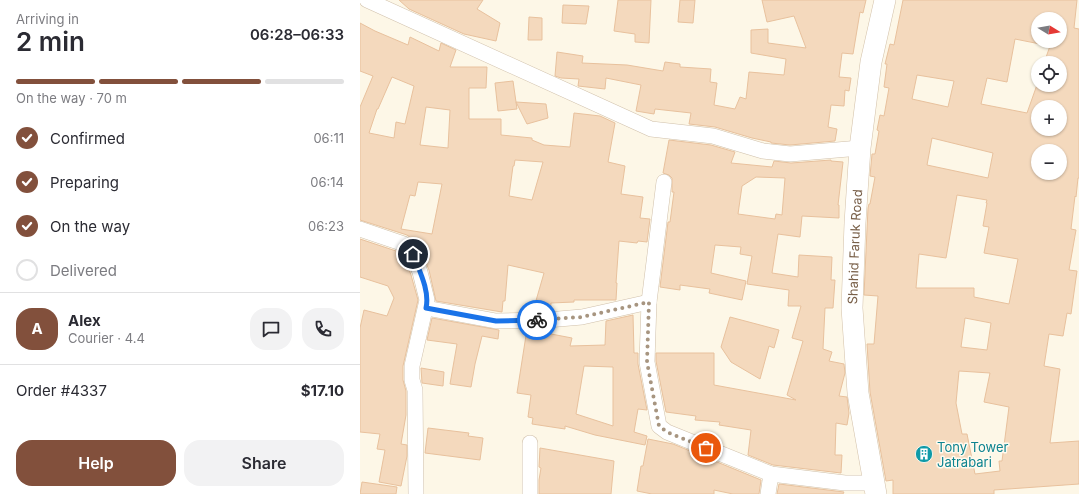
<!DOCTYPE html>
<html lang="en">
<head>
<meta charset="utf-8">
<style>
	body { margin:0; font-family:Inter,sans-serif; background:#f2f2f3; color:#2b2b33; height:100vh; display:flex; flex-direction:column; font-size:15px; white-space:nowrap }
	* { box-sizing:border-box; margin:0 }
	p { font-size:13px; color:#7c7c81 }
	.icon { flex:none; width:22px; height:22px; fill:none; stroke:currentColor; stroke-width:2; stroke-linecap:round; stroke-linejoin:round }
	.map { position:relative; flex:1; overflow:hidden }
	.sheet { display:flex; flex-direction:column; background:#fff; width:360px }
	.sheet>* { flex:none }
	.needle { width:26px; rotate:101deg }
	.fabs { position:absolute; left:671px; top:12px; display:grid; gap:8px }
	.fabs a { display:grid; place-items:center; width:36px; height:36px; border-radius:50%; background:#fff; box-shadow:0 1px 3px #0004; font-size:20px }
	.pin { position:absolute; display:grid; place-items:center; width:34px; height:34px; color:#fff; margin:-17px; border:2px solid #fff; border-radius:50%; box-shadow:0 1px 4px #0007 }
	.courier { position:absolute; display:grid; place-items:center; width:40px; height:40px; margin:-20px; border:3px solid #1a73e8; border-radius:50%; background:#fff; color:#222; box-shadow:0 1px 5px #0007 }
	.headline em { font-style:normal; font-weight:600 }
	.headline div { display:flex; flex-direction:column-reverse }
	.headline { display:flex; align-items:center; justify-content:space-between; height:68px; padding:0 16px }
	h1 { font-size:26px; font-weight:600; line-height:30px }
	.bar { display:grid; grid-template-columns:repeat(4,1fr); gap:6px 4px; align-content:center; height:48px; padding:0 16px }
	.bar i { height:5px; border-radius:3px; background:#e1e1e2 }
	.bar .current { background:#82503c }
	.bar p { grid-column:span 4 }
	.line { display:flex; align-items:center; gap:10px; padding:0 16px; border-top:1px solid #e1e1e2 }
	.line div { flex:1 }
	.round { display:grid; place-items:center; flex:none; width:42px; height:42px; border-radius:16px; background:#f2f2f3 }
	ol { padding:0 16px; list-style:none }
	li { display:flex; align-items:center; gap:12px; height:44px }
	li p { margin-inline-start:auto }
	li .icon { padding:4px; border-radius:50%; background:#82503c; color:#fff; stroke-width:4 }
	li:last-child { color:#7c7c81 }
	li i { width:22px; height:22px; border:2px solid #e1e1e2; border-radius:50% }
	.button { display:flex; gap:8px; margin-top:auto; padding:8px 16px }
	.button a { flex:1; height:46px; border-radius:16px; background:#82503c; color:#fff; font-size:16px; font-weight:600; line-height:46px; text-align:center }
	.button a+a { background:#f2f2f3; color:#2b2b33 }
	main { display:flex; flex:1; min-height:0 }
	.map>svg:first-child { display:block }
</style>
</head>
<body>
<main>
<section class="sheet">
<div class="headline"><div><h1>2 min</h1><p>Arriving in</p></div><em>06:28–06:33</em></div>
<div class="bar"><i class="current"></i><i class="current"></i><i class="current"></i><i></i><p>On the way · 70 m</p></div>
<ol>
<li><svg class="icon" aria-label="check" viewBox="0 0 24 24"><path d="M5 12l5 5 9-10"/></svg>Confirmed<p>06:11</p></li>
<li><svg class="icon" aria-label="check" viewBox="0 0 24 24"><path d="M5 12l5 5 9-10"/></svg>Preparing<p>06:14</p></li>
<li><svg class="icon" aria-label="check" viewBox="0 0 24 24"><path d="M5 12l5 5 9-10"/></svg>On the way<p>06:23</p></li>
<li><i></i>Delivered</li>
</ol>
<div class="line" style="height:72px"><b class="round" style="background:#82503c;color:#fff">A</b><div><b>Alex</b><p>Courier · 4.4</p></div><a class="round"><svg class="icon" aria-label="chat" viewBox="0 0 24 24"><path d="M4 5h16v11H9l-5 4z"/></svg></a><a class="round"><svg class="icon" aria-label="phone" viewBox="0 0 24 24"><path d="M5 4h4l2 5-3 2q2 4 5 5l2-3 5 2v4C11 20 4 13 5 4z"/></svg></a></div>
<div class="line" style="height:52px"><div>Order #4337</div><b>$17.10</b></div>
<div class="button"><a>Help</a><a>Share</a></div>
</section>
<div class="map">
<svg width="719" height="494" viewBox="0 0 719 494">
	<rect width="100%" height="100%" fill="#fdf7e7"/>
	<g fill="#f4d9bd" stroke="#e8c19d" fill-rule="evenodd">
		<polygon points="39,0 123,0 117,9 140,23 136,41 104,34 49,9"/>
		<polygon points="258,0 291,0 289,43 275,42 275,34 254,31"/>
		<polygon points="320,0 335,0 333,23 318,22"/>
		<polygon points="402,0 506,0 503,13 500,12 493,54 482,53 479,77 491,78 489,91 485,90 484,106 471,105 468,127 477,129 475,141 430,145 411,143 411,142 392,138 355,127 329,124 331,113 295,109 294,114 276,111 281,85 246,78 245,89 218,86 219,79 201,78 195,76 197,52 223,56 222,63 267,65 303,71 305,62 320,64 320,67 351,69 350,82 357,83 354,105 375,109 380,97 386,99 389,72 424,75 426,59 391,53 391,30 408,29 408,43 446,48 434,16 407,22"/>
		<path d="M543,0H717L714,28L719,29V178H718L716,197L715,196L711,229L716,230L709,270L717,271L711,314L707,313L703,336L689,334L684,366L700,369L690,443L719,441V484L634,490V494H533V480L526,481L510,392L507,344H514L518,296L504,295L508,208L509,204H510L515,177L510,176L512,154H515L519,131L517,130L520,115L524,116L529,88L524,87L527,64H525L530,44L534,45ZM678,19H700V41H678ZM655,39L690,46L684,63H700V85H678V82L667,113L621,104L627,78L647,82ZM557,75L594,81L588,107L552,99ZM678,107H700V129H678ZM572,138L633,153L628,178L567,165ZM678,151H700V173H678ZM597,195L627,200L626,203H627L623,226L629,227L624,253L658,259L649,304L614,297V288H556L559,254L586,258ZM605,318L631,323L627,350L601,347ZM599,371L630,373L624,402L649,407L642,461H639L640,471L615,474L607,434H602L596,403Z"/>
		<polygon points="203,5 229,6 226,24 202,23"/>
		<polygon points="169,17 182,18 182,40 168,40"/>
		<path d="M0,23L15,31L48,45L50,37L79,51L81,43L96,50L90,67H127L126,88H109V119H141V135L172,138V140L184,145L210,147L214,113L240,116L255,123L248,162L265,166L261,194L283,197L280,218L290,219L287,242L278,241L277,243L259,241L256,283H257L256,300H214V302L191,303L190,311H173L184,273L148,265L145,301H143L142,312L76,301L69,270L61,251L51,238L47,235L0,220V107L13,76L0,71ZM32,77L54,86L45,124L36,122L34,138L9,133L17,109H18ZM66,107L90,110L88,148L60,145ZM155,160L183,162L172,200L149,196L153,166H154ZM58,182L82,184L72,234L41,229L50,195L55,196Z"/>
		<polygon points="153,81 157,109 138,111 135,83"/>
		<polygon points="156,102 186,104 188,118 167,124"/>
		<path d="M309,140L351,145L375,152L371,163L412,167L414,161L431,163L471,160V161L483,162L478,205H479V218L442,216L440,237L418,234L412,273L438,277L439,255L472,257L471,280H475L473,308H465L463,349L472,352L469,361L484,364L485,373L479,396L487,397L489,413L487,425L476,423L475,455H482L481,473L413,465L388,455L391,430L359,425L360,422L335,420L336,416L306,412L296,361V353H354V385L436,400L427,395L443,341L432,338L441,306H428L429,290L387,284L392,256L380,254L381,247L355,245L351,273L386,281L382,300L349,293L350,289L320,285V290L300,287L308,222H310L314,192H312V178L309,175L303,173ZM396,177L425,178L422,215L416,214L415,219L378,214L382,186Z"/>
		<polygon points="0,239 39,252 45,259 51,275 58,300 43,366 43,380 46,391 46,415 41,444 47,445 47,456 41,486 19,482 25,450 17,449 20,434 0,432 0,328 4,310 27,316 34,298 28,286 0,277"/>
		<path d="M273,315L274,353H278V364L287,410L278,409L274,432L287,436L285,445L235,435L205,426V429L172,424L173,418L168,417L171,395L157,393L167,329H187L186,333L212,338L210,346L245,345L246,321ZM224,366L253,367V426L216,414Z"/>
		<polygon points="370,317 419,330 414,348 409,346 400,379 371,362 361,347"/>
		<polygon points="72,318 139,330 138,339 122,336 115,364 111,387 90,384 97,344 67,340"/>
		<polygon points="61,368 84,372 83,386 62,383"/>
		<polygon points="68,428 109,433 108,436 123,438 120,460 65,453"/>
		<polygon points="288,439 313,444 401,480 399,494 373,494 354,490 354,494 292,494 277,491 281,466 283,466"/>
		<polygon points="180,448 254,461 251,494 179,494 179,480 181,468 179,467"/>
		<polygon points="2,482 37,487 36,494 0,494"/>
		<polygon points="419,484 484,492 483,494 417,494"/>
	</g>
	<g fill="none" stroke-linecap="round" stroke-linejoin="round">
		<defs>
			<g id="street">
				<polyline points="7,0 291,129 353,136 403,151 430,154 500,148"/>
				<polyline points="304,182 289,302 287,362 299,426 307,432 411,474 485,483 514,483"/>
				<polyline points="0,229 44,244 53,254 60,272 67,300 52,366 52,380 55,390 56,494"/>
				<polyline points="66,308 136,321 187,320 222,317 289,302"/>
				<polyline points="170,494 170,443"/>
				<polyline points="408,494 411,474"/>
			</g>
			<g id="secondary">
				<path id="s1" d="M516,494L498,393L492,308L495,223L500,148L511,62L525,0"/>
			</g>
		</defs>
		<use href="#street" stroke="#d0c0ab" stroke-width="16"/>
		<use href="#secondary" stroke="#d3c1a9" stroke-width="22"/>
		<use href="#street" stroke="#fff" stroke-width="15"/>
		<use href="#secondary" stroke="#fff" stroke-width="21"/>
	</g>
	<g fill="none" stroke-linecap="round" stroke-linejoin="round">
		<polyline stroke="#a79580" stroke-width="4" stroke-dasharray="0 7.2" points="177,320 222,317 289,302 287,362 299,426 307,432 346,448"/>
		<path stroke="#1a73e8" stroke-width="5" d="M53,254C59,270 70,291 66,308L136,321L177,320"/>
	</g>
	<defs>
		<symbol id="building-disc" viewBox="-11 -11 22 22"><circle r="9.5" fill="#0f9aa8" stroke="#fffaef"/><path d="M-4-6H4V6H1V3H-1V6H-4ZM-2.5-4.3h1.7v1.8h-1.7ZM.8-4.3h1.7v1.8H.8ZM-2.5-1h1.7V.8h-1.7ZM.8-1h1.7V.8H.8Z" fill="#fff"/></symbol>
	</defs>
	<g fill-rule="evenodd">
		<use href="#building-disc" x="554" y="444" width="20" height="20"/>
	</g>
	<g text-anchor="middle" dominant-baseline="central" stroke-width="3" stroke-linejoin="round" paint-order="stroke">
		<g font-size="13" fill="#796049" stroke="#fffaef">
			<text stroke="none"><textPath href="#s1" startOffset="249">Shahid Faruk Road</textPath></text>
		</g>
		<g font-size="13" fill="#0d838f" stroke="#fffaef" text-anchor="start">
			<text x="577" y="447">Tony Tower<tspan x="577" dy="15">Jatrabari</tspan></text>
		</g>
	</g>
</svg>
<div class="fabs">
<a><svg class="needle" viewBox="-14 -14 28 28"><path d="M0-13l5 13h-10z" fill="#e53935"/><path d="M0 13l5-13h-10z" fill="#7c7c81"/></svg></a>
<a><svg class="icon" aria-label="locate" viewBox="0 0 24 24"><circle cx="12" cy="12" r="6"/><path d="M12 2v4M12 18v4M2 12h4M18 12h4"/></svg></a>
<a>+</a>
<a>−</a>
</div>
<div class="pin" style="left:346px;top:448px;background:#ea580c"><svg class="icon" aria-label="bag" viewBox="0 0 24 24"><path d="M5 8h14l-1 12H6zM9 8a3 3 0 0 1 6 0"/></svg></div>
<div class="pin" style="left:53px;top:254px;background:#1f2937"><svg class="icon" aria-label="home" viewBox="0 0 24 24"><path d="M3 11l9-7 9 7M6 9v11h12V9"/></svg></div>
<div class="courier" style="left:177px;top:320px"><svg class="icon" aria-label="bike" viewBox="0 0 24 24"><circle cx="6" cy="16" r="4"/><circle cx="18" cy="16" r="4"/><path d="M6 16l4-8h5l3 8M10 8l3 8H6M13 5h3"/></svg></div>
</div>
</main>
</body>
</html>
